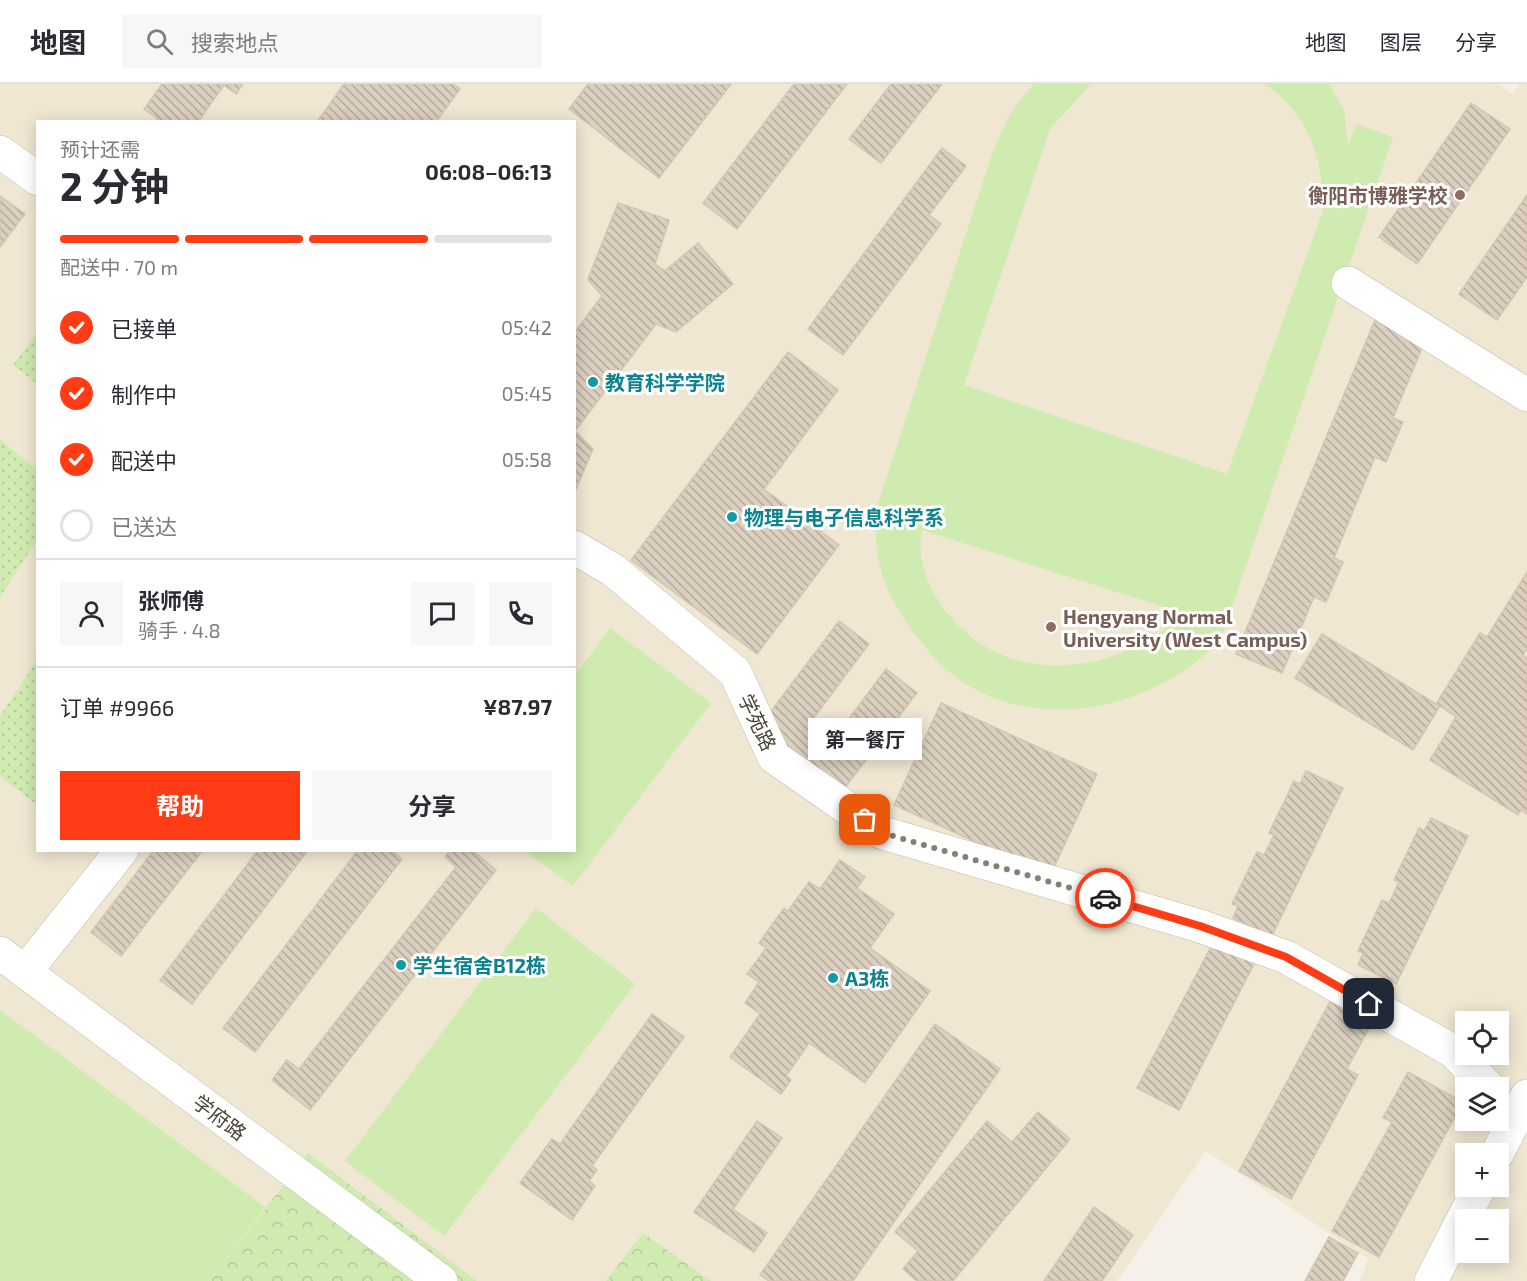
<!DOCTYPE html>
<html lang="zh">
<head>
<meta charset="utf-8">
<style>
	body { margin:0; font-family:"Exo 2","Noto Sans SC",sans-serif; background:#f7f7f7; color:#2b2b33; height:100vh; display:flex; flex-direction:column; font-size:22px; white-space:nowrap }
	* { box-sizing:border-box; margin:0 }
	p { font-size:20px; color:#7c7c81 }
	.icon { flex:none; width:33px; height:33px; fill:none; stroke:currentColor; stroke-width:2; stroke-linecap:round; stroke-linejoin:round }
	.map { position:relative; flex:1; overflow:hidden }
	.panel { position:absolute; left:36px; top:36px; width:540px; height:732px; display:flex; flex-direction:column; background:#fff; border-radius:0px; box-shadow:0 3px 15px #0003 }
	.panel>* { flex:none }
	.buttons { position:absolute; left:1455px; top:927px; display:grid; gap:12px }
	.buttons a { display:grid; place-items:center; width:54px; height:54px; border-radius:0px; background:#fff; box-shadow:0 3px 15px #0003; font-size:30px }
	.pin { position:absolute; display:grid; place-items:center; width:51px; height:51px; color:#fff; margin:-26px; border-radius:12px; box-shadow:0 3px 9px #0006 }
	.courier { position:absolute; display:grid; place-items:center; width:60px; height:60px; margin:-30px; border:4px solid #ff3c16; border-radius:50%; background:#fff; color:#222; box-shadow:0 2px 8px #0007 }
	.bubble { position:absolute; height:42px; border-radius:0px; background:#fff; box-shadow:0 3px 15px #0003; font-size:20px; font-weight:700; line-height:42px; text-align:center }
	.head em { font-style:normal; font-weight:700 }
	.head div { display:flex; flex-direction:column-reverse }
	.head { display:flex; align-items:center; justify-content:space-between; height:102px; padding:0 24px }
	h1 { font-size:39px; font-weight:700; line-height:45px }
	.bar { display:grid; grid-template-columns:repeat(4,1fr); gap:9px 6px; align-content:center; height:72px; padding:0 24px }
	.bar i { height:8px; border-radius:4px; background:#e1e1e2 }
	.bar .on { background:#ff3c16 }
	.bar p { grid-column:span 4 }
	.line { display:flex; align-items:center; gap:15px; padding:0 24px; border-top:2px solid #e1e1e2 }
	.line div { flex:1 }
	.round { display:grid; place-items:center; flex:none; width:63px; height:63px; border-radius:0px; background:#f7f7f7 }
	ol { padding:0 24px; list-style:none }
	li { display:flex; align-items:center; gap:18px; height:66px }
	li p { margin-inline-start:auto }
	li .icon { padding:6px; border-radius:50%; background:#ff3c16; color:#fff; stroke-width:4 }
	li:last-child { color:#7c7c81 }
	li i { width:33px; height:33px; border:3px solid #e1e1e2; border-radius:50% }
	.primary-button { display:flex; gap:12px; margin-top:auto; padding:12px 24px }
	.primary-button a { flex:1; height:69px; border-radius:0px; background:#ff3c16; color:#fff; font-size:24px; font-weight:700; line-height:69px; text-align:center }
	.primary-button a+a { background:#f7f7f7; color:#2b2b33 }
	header { display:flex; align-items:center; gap:36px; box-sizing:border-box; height:84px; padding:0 30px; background:#fff; border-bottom:2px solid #e1e1e2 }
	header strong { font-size:28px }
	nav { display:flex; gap:33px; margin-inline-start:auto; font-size:21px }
	.search { width:420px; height:54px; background:#f7f7f7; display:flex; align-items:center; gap:15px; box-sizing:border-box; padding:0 21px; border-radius:0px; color:#7c7c81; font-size:22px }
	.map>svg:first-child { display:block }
</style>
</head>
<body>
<header>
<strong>地图</strong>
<div class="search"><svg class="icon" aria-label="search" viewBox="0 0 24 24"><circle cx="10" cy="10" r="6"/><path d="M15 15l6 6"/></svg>搜索地点</div>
<nav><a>地图</a><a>图层</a><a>分享</a></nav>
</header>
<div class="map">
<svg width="1527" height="1197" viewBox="0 0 1527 1197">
	<defs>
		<pattern id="grass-dots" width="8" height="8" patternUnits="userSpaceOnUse" patternTransform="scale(1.5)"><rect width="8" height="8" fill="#cfebaf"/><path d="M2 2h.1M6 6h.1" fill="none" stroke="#b3cb97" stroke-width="1.8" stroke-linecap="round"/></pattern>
		<pattern id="forest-crowns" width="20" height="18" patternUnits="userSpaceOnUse" patternTransform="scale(1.5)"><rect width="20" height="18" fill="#cfebaf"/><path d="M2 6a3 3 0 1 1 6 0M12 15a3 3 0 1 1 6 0" fill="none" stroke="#b3cb97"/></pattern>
		<pattern id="building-back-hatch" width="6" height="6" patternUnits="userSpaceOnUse" patternTransform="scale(1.5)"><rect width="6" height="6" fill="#dbd0c0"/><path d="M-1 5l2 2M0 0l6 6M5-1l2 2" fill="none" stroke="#b4aa9d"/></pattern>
	</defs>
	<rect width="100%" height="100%" fill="#f5f1e8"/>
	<path fill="#efe7d2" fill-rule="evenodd" d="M0,0H1499L1512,10L1520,0H1527V1197H1360L1368,1175L1206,1067L1117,1197H0ZM38,38H574V766H38ZM1466,938H1498V970H1466ZM1466,1004H1498V1036H1466ZM1466,1070H1498V1102H1466ZM1466,1136H1498V1168H1466Z"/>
	<g fill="url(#grass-dots)">
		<polygon points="37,249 37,300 13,281"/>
		<polygon points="0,355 37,386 37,456 0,513"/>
		<polygon points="37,576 38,721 37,721 0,692 0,632"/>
	</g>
	<g fill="url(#forest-crowns)">
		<polygon points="308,1069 477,1197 210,1197"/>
		<polygon points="643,1149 711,1197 606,1197"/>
	</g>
	<g fill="#cfebaf" fill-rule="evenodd">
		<path d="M1033,0H1091L1050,45L964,301L1227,390L1323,127C1323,73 1310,32 1265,0H1329L1344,26L1348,61L1357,40L1393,53L1221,555C1196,582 1168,599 1134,612C1072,634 1000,631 948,587C936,578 927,564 917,553C899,529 882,502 878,472C875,456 876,441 876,426L992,70L1009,31ZM922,446L1180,528C1168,548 1147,558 1126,567C1054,597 976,581 935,511C924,491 917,468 922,446Z"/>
		<polygon points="610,544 711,619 573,802 525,767 574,766 575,592"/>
		<polygon points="536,824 635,900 444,1152 345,1077"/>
		<polygon points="0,926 265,1123 210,1197 0,1197"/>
	</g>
	<g fill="url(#building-back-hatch)" stroke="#d3c6b0" stroke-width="1.5">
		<polygon points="162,0 243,0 236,10 224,1 198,38 155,38 157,34 144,25"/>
		<polygon points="344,0 453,0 460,5 436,38 317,38"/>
		<polygon points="588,0 731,0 659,94 569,25"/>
		<polygon points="794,0 847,0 737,145 703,119"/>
		<polygon points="891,0 942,0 881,79 849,55"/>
		<polygon points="1471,19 1510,45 1417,180 1379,153"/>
		<polygon points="942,64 966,82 929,131 941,140 843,271 808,245"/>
		<polygon points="1527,111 1527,193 1497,236 1459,210"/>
		<polygon points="0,112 25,130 0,163"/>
		<polygon points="618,119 669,136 655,180 665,187 698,159 733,200 676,248 656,240 575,347 593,365 574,410 574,249 602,212 588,195"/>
		<polygon points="1375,236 1425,257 1393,334 1403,338 1386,378 1375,373 1334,474 1343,478 1326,518 1314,513 1282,589 1236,570"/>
		<polygon points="788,268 838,306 764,405 839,461 757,570 631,476"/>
		<polygon points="1527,488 1527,565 1523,571 1527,574 1527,730 1521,726 1518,731 1430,676 1456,633 1440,622 1413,666 1295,594 1322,550 1436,620 1480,549 1487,553"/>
		<polygon points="839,537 869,560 813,635 836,652 886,585 917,609 844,705 760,642"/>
		<polygon points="941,619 1097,690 1050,792 894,721"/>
		<polygon points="1306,687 1343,704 1272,852 1233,834 1238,822 1232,820 1257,768 1264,771 1274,751 1269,749 1294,697 1300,700"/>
		<polygon points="1431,734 1468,752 1396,900 1358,881 1363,869 1358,867 1382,816 1389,819 1399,798 1394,796 1419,744 1424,747"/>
		<polygon points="154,766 203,766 121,872 91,848"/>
		<polygon points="258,766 308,766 192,920 160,896"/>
		<polygon points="358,766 391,766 402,775 255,968 223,944"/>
		<polygon points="450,766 472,766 496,786 310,1026 272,996 287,976 299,985 456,783 445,773"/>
		<polygon points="840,776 865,793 857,804 894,830 870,864 930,907 865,999 809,959 786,992 791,996 781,1010 730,973 760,930 745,919 759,898 747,890 766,864 759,859 784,824 788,827 809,798 820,805"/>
		<polygon points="1214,857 1255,878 1179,1026 1137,1004"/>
		<polygon points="1333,912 1374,935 1347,985 1358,991 1291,1115 1239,1087"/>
		<polygon points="652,930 684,953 592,1082 597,1086 589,1097 595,1102 572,1136 520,1099 552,1055 560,1060"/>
		<polygon points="935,940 1000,985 853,1197 769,1197 760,1191"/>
		<polygon points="1408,988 1463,1018 1379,1173 1332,1147 1392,1038 1383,1034"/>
		<polygon points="1038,1028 1070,1055 953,1197 917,1197 903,1185 918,1167 895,1148 987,1037 1012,1058"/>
		<polygon points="757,1037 782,1054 733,1125 767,1149 754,1168 694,1128"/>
		<polygon points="1094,1123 1133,1151 1102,1197 1044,1197"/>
		<polygon points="1329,1153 1358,1169 1343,1197 1305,1197"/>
	</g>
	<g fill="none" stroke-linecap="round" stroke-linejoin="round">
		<defs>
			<g id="minor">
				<polyline points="0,68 38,95"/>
				<polyline points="1348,199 1527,311"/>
				<polyline points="574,463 613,486 735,588 774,673 883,749 1200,842 1286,873 1453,967 1489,1004"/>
				<polyline points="0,869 441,1197"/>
				<polyline points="25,888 122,766"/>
				<polyline points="1497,1070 1527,1012"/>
				<polyline points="1431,1197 1480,1102"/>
			</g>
		</defs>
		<use href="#minor" stroke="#c1baaa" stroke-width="34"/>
		<use href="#minor" stroke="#fff" stroke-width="33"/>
	</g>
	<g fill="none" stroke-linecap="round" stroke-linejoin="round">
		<polyline stroke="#857f74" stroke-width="6" stroke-dasharray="0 10.8" points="865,736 883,749 1105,814"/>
		<polyline stroke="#ff3c16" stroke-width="8" points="1105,814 1200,842 1286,873 1369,920"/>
	</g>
	<g fill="#8d6e63" stroke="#fff" stroke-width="2">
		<circle cx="1460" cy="111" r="6"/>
		<circle cx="1051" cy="543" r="6"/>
	</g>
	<g fill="#0f9aa8" stroke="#fff" stroke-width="2">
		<circle cx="593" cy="298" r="6"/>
		<circle cx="732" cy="433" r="6"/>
		<circle cx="401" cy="881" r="6"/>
		<circle cx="833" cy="894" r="6"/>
	</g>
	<g text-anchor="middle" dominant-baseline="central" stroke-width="6" stroke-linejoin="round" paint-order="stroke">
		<g font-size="20" font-weight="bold" fill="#785e54" stroke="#fff" text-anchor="end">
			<text x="1448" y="111">衡阳市博雅学校</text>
			<text x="1063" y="532" text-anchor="start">Hengyang Normal<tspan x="1063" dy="23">University (West Campus)</tspan></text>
		</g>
		<g font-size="20" font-weight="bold" fill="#0d838f" stroke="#fff" text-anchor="start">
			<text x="605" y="298">教育科学学院</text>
			<text x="744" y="433">物理与电子信息科学系</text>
			<text x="413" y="881">学生宿舍B12栋</text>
			<text x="845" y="894">A3栋</text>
		</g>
		<g font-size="20" fill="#494236" stroke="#fff">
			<text transform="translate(758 638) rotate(65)">学苑路</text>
			<text transform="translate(220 1033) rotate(37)">学府路</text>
		</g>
	</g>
</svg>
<div class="buttons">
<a><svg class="icon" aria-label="locate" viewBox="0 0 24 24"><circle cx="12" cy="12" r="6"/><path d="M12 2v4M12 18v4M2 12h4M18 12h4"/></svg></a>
<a><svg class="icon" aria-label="layers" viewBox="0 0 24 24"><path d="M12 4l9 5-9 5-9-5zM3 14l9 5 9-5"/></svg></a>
<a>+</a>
<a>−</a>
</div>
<div class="pin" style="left:865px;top:736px;background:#ea580c"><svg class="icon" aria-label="bag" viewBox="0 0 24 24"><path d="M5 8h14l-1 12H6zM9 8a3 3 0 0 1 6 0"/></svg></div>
<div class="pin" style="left:1369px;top:920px;background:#1f2937"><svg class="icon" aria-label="home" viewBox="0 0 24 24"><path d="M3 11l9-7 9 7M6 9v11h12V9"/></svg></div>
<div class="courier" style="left:1105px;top:814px"><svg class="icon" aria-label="car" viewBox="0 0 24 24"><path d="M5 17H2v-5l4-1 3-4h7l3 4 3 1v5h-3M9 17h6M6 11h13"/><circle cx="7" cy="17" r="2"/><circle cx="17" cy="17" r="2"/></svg></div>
<div class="bubble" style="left:808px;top:634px;width:114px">第一餐厅</div>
<section class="panel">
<div class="head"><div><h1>2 分钟</h1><p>预计还需</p></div><em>06:08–06:13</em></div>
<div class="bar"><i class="on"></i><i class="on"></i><i class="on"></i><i></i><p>配送中 · 70 m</p></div>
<ol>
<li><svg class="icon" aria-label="check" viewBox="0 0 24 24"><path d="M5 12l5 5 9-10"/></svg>已接单<p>05:42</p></li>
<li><svg class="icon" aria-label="check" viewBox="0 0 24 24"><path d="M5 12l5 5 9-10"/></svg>制作中<p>05:45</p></li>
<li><svg class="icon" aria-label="check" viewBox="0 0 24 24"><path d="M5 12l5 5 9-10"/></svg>配送中<p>05:58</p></li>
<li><i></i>已送达</li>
</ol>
<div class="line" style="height:108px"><a class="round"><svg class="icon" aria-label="person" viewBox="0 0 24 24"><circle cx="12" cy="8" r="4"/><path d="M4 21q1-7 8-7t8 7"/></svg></a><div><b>张师傅</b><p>骑手 · 4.8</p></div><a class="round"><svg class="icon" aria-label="chat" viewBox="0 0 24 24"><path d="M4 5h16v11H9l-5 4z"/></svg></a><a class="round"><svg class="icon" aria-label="phone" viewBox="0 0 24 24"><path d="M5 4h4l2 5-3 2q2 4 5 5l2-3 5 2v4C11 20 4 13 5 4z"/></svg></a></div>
<div class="line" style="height:78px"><div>订单 #9966</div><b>¥87.97</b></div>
<div class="primary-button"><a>帮助</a><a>分享</a></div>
</section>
</div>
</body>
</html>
